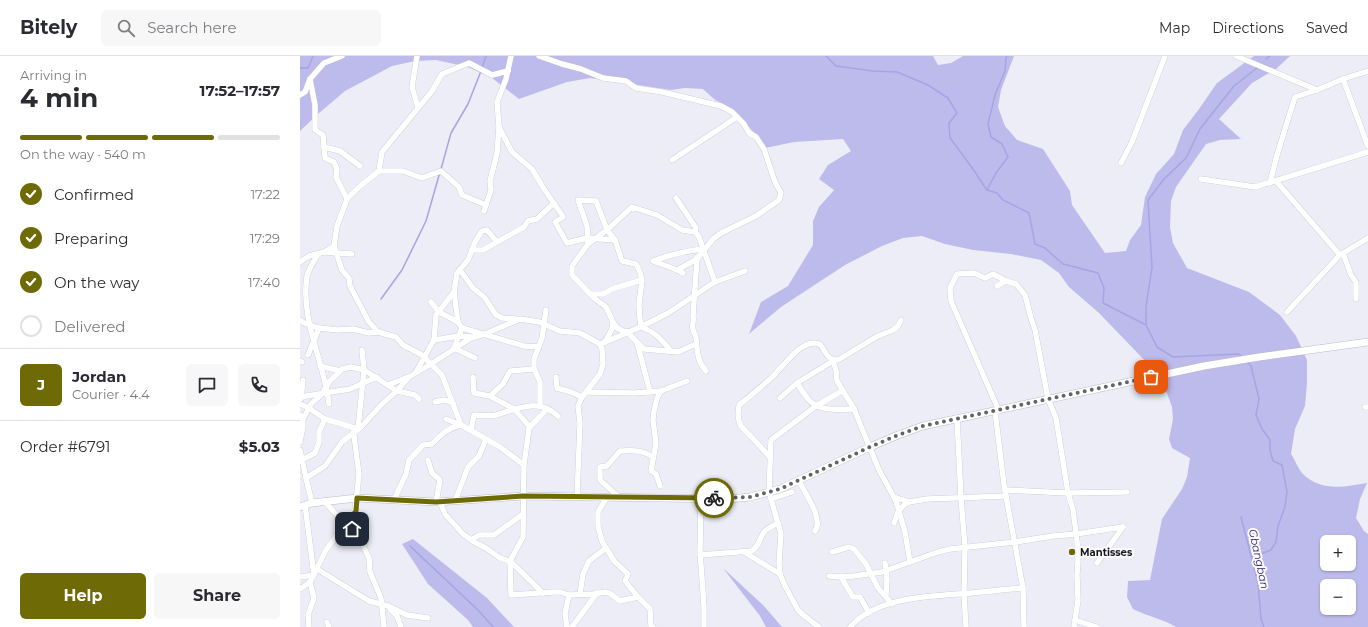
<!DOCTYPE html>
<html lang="en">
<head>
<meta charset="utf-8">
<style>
	body { margin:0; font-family:Montserrat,sans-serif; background:#f7f7f7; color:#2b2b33; height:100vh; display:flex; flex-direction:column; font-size:15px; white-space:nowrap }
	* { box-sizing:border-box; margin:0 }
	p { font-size:13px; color:#7c7c81 }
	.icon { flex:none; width:22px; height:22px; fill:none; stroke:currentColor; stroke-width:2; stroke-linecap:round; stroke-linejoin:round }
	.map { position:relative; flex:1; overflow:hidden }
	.panel { display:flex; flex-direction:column; background:#fff; width:300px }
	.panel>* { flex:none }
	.fabs { position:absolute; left:1020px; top:479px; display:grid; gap:8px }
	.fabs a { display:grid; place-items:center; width:36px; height:36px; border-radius:6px; background:#fff; box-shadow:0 1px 3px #0004; font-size:20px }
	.pin { position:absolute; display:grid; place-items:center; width:34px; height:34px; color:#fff; margin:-17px; border-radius:8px; box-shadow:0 2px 6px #0006 }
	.courier { position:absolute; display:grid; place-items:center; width:40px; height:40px; margin:-20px; border:3px solid #6e6a06; border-radius:50%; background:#fff; color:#222; box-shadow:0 1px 5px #0007 }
	.headline em { font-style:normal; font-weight:700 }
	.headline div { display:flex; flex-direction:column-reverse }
	.headline { display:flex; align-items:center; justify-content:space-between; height:68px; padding:0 20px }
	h1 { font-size:26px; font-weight:700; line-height:30px }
	.bar { display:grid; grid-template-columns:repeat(4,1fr); gap:6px 4px; align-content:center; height:48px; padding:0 20px }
	.bar i { height:5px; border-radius:3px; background:#e1e1e2 }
	.bar .selected { background:#6e6a06 }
	.bar p { grid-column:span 4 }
	.line { display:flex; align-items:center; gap:10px; padding:0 20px; border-top:1px solid #e1e1e2 }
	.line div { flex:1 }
	.round { display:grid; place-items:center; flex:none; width:42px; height:42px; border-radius:6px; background:#f7f7f7 }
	ol { padding:0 20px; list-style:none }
	li { display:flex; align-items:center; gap:12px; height:44px }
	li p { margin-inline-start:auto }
	li .icon { padding:4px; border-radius:50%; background:#6e6a06; color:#fff; stroke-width:4 }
	li:last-child { color:#7c7c81 }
	li i { width:22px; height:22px; border:2px solid #e1e1e2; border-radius:50% }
	.action { display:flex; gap:8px; margin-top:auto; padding:8px 20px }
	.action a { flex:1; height:46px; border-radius:6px; background:#6e6a06; color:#fff; font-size:16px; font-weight:700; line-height:46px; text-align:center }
	.action a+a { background:#f7f7f7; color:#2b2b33 }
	header { display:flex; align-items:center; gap:24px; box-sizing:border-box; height:56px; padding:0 20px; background:#fff; border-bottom:1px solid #e1e1e2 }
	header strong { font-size:19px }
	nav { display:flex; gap:22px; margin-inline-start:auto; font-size:14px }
	.search { width:280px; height:36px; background:#f7f7f7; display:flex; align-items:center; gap:10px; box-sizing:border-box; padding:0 14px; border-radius:6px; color:#7c7c81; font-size:15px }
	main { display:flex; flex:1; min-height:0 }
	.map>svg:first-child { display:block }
</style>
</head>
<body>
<header>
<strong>Bitely</strong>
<div class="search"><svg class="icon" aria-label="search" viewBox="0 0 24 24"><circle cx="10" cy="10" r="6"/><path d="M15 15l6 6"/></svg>Search here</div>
<nav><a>Map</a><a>Directions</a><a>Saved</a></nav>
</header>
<main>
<section class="panel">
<div class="headline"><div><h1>4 min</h1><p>Arriving in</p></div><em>17:52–17:57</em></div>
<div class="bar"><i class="selected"></i><i class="selected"></i><i class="selected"></i><i></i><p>On the way · 540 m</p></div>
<ol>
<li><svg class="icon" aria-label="check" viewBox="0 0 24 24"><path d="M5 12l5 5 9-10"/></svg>Confirmed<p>17:22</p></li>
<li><svg class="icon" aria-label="check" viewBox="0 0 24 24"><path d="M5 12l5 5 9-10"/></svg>Preparing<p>17:29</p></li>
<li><svg class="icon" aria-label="check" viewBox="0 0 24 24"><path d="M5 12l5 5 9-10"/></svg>On the way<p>17:40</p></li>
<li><i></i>Delivered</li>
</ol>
<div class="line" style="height:72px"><b class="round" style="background:#6e6a06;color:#fff">J</b><div><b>Jordan</b><p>Courier · 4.4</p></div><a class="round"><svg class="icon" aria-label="chat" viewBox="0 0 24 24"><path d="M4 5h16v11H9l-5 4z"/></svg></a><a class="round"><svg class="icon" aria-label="phone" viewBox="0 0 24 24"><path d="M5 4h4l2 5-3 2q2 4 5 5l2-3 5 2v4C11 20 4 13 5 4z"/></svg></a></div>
<div class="line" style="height:52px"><div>Order #6791</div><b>$5.03</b></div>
<div class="action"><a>Help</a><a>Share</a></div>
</section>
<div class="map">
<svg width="1068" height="571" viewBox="0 0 1068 571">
	<rect width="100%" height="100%" fill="#ededf8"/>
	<g fill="#bdbbec" fill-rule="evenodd">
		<path d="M0,0H633L638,9L651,7L663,0H714L701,34L698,51L705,70L717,84L743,93L770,135L772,149L805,197L826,195L830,184L841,169L845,141L856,118L874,98L883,74L899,53L917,27L954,0H990L976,13L952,27L919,63L941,83L920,84L906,88L876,131L871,145L870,171L873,187L887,212L949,236L980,259L996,280L1007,304V327L1005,350L995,373L991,398C995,404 998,412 1002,417C1020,436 1044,431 1067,427L1060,443L1056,462L1064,475L1068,478V571H876C863,563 847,560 833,553L827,541L828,525L850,524L862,463L882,433L887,421L890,402L872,392L869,383L873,363L872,351L865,332L850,310L799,257L769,231L759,217L741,204L711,198L673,194L645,188L622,180L603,182L582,190L545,209L481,251L449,278L461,246L488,230L513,189V165L519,151L534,134L519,123L528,109L551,95L543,83L494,86L465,92L457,80L433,53L415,44L403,33L385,32L371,34L290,22L267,26L219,43L192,22L168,11L136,4L115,5L92,10L45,35L18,58L0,75ZM1027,486H1049V508H1027ZM1027,530H1049V552H1027Z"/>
		<polygon points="113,483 187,542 214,571 173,571 168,564 128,528 102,488"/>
		<polygon points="423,512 464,550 482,571 466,571 460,560"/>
	</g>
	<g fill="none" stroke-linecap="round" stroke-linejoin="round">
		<g stroke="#a7a3e5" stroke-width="1.5">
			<polyline points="526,0 536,10 573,15 597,16 628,29 648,42 657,57 649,67 650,82 668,106 687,134 697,137 703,144 729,157 735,188 745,192 763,208 798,217 804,232 803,247 846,269 857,291 873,301 939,298 942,301"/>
			<polyline points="966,3 970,0"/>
			<polyline points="0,12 8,12 13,0"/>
			<polyline points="182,12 186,0"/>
			<polyline points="141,113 151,77 168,48 181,15"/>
			<polyline points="687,134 696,117 708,101 702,88 691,81 688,68 695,39 705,15 706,2 707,0"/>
			<polyline points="81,243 102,214 126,165 140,116"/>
			<polyline points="846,268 846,250 852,212 848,144 864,123 886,102 900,73 934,30 957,12"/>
			<polyline points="946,305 951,310 959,343 956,359 962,373 970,384 970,394 973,405 982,409 987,436 985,451 978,470 976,486 971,494 952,501"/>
			<polyline points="941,461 958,527 961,563 964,571"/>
			<polyline points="110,490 179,555 193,571"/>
		</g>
		<defs>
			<g id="minor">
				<polyline points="117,0 112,31 118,51"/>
				<polyline points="211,0 206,23 197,46 199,71 212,96 232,113 244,133 262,159 263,161 255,166 267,187 287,182 315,184"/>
				<path d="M239,0L262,8L281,13L303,22L326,25L336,32L362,36L421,50L432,56L444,68L449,77L456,81L464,93L475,126L481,137L479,144L456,160L421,177L413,183L397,203L393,260C394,265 392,268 393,273C393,276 396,279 396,282C398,297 396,302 406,315"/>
				<polyline points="936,0 1017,34 1043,23 1068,15"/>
				<polyline points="10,23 15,49 15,74 23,79 25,102 34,106 37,113 36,121 47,143"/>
				<polyline points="1043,23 1068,90"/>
				<polyline points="0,39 5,36 10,23 24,7 42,0"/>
				<polyline points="24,91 40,95 60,110"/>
				<polyline points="372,104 437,61"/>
				<polyline points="821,107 832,86 865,0"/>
				<polyline points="79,115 103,115 122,122 141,115 159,131 162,139 186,149"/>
				<polyline points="901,123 955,131 1068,96"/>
				<polyline points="976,125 1040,199"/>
				<polyline points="970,127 977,99 995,41 1017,34"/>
				<polyline points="376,142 396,172 395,176"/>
				<polyline points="184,155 191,134 190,125 197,97 199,71"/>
				<polyline points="288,188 272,210 272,219 294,242 306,251 313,266 317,272 323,275 330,276"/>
				<polyline points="172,194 183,194 224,171 228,165 237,163 254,147"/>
				<polyline points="24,196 52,198"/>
				<polyline points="1043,197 1051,219 1056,226 1056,243"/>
				<path d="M18,198C15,204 9,212 7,220C0,264 24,305 29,348"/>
				<polyline points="0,206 9,200 24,196 34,190"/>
				<polyline points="160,214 173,232 185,242 196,259 202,262 217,263"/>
				<polyline points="377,214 397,203 397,201"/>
				<path d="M383,217C374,212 363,209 353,205C369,199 386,195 403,193"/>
				<polyline points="415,226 445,215"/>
				<polyline points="697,230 706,225 716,228 725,239 731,262 735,274 748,343 756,362 768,437 773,454 777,485 778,505 777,519 778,544 774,571"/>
				<polyline points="154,236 158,266 162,272 224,290 239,291"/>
				<polyline points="290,238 303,238 312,233 342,224"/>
				<polyline points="131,246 139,256 158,266"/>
				<polyline points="987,256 1040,199 1068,182"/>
				<polyline points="0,264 4,267 19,272 38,274 53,273 69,277 78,276 96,281 103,289 122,299 142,319 161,369 200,391 224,409 223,481 210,505 211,539 254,536 260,536 269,539 293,538 306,536 311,538 320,545 338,541"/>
				<polyline points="162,272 154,292 175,302"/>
				<polyline points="78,276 69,266 50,230 49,222 42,214 34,190 37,170 47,143 60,130 79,115 82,96 132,35 142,18 169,7 192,19 208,15"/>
				<polyline points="328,277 344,293 378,296 396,288"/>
				<polyline points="134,284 159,280 173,281"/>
				<polyline points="305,286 312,273 313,266"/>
				<polyline points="337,286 350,336"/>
				<path d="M300,288C323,279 346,269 368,257C384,247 399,236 415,226L399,181L395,176L382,174L357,159L332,151L307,174L296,145L278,144L287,170L288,188L307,174L315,184L322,205L336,208C346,224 340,232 339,248C339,256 340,263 341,271C355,276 362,284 371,295"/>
				<polyline points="8,299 19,272"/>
				<polyline points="0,305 2,306"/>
				<polyline points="20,310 40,315"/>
				<polyline points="116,316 134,284 136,259 154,236 157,217 168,204 175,186 182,175 187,174 197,186"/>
				<polyline points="173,321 174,337 190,340 214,353 230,371"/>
				<polyline points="256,321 257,332 271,336 282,341"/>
				<path d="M497,327C500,332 504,338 508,343C519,356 538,353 554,353"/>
				<polyline points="88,329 108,321"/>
				<polyline points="286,336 335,337 361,335 387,325"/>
				<polyline points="190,340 203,328 210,315 234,313"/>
				<polyline points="0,341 50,333 77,321"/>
				<polyline points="480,342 497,327 533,305 536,314 537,325 554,353 579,414 596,445 605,476 610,506"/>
				<polyline points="1,343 3,324"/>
				<polyline points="135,346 144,344 153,347"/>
				<polyline points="0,348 9,352 25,363 58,373 64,314 62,294"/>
				<polyline points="240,350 240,326 234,313 234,303 242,282 246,254"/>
				<polyline points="1065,351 1068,351"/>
				<polyline points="695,355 704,429 723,532 724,571"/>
				<polyline points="699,355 651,245 650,232 657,218 674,217 685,222 693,218 706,225"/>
				<polyline points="0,359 3,370 0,386"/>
				<polyline points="657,362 661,442 665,491 664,538 666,571"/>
				<polyline points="146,363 161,369"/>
				<polyline points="2,365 11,348 22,338 29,326 42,313 51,311 64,314 97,335 115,339 119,343"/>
				<path d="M171,374L174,359C181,359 189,361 196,359C218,353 238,341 258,360"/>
				<polyline points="0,394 6,422"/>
				<path d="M470,401L441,370C437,362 438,357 439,349C449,341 460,332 470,323C482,313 498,286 515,287C526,287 523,305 538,304L576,281L593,274L598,270L601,264"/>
				<polyline points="2,404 15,397 19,386 19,376 25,363"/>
				<polyline points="128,404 132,417 140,424 136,446"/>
				<polyline points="224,409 229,372 247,353"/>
				<path d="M499,425C505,437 524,463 515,475"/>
				<polyline points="360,430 356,418 351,415 356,387 353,364 354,355 357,342 361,335"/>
				<polyline points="705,434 768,437 827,436"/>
				<polyline points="307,441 298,456 298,470 302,485 314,505 328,518 325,525 338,541 350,553 351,570 353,571"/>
				<path d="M319,441L300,424V411L307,410L320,395C336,395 339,393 353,401"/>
				<polyline points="594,441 609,446"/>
				<polyline points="401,442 400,495 404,550 404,571"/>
				<polyline points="471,443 492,436"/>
				<path d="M94,444L106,418L109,404L123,389L132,388C139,380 150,371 161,369"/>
				<polyline points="24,445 45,468 60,477"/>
				<polyline points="155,445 168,411 179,400 186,383"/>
				<polyline points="140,446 145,458 163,478 174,486 186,492 200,502 210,505 243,537"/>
				<polyline points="12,447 6,422 25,410 42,386 61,371 83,347 97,335 109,321 131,308 171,282 185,278 220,263 239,266 260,275 280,277 300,288 302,293 303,308 300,318 282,341 278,350 280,367 277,441"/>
				<polyline points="55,455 61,485 69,502 70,516 81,542 84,571"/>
				<polyline points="594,467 598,456 604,449 609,446 627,443 706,440"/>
				<polyline points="171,484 179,479 194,479 223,458"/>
				<polyline points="444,496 480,518"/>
				<polyline points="532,496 549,491 554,493 566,508 578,532 592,548"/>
				<path d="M400,499L451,495C460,490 459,483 464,476C467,472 473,470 478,467"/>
				<polyline points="585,507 587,523 586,539"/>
				<polyline points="797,507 823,471"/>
				<polyline points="13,511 17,513 69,545 88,550 107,559 128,562"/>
				<polyline points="529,520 541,521 554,520 582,516 638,496 650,493 715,486 753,480 776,478 823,471"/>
				<polyline points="0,521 14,519 5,449"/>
				<polyline points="541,521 553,541 560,541 569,557"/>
				<polyline points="0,533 10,526 26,494 55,455 59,418 53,372"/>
				<polyline points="280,538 283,518 289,505 306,492"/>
				<polyline points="90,553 97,560 101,571"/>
				<polyline points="775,564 797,571"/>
				<polyline points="27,566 29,571"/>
				<polyline points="9,571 8,559 14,542 10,526"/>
				<polyline points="267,571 265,558 269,539"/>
				<polyline points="272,571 297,537"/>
				<polyline points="519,571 503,559 498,554 485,530 480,518 479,507 481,478 469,436 471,384 516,350 542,335"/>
				<path d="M550,571C577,540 633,540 671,537C688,536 705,533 723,532"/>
			</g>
			<polyline id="tertiary" points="0,451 12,447 57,442 136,446 223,440 429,443 450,441 480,433 570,391 598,379 623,370 904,310 959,301 1068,286"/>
		</defs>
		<use href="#minor" stroke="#bcbbc6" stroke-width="6"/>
		<use href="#tertiary" stroke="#bcbbc6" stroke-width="8"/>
		<use href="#minor" stroke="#fff" stroke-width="5.5"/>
		<use href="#tertiary" stroke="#fff" stroke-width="7"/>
	</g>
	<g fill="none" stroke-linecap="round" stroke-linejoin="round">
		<polyline stroke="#636369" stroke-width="4" stroke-dasharray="0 7.2" points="414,442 450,441 480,433 570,391 598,379 623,370 851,321"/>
		<polyline stroke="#6e6a06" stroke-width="5" points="52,473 45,468 56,455 57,442 136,446 223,440 414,442"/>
	</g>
	<circle fill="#6e6a06" stroke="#fbfbfe" stroke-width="1.5" cx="772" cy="496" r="4"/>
	<g text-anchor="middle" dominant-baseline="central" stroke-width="4" stroke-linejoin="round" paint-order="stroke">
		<g font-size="10" font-weight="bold" fill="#18181c" stroke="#fbfbfe" text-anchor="start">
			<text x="780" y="496">Mantisses</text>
		</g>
		<g font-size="11" font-style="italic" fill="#31216c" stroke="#fbfbfe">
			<text transform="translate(959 503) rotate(78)">Gbangban</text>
		</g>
	</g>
</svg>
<div class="fabs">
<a>+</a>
<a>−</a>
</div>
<div class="pin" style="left:851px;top:321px;background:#ea580c"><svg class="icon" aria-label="bag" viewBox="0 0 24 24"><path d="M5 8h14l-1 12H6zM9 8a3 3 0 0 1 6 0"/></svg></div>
<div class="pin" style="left:52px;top:473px;background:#1f2937"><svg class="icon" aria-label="home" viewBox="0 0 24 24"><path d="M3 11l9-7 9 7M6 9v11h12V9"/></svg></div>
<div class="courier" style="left:414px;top:442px"><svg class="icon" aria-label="bike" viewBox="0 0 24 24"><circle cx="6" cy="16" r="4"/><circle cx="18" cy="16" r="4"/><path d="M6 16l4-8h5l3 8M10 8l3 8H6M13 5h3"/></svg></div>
</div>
</main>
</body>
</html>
